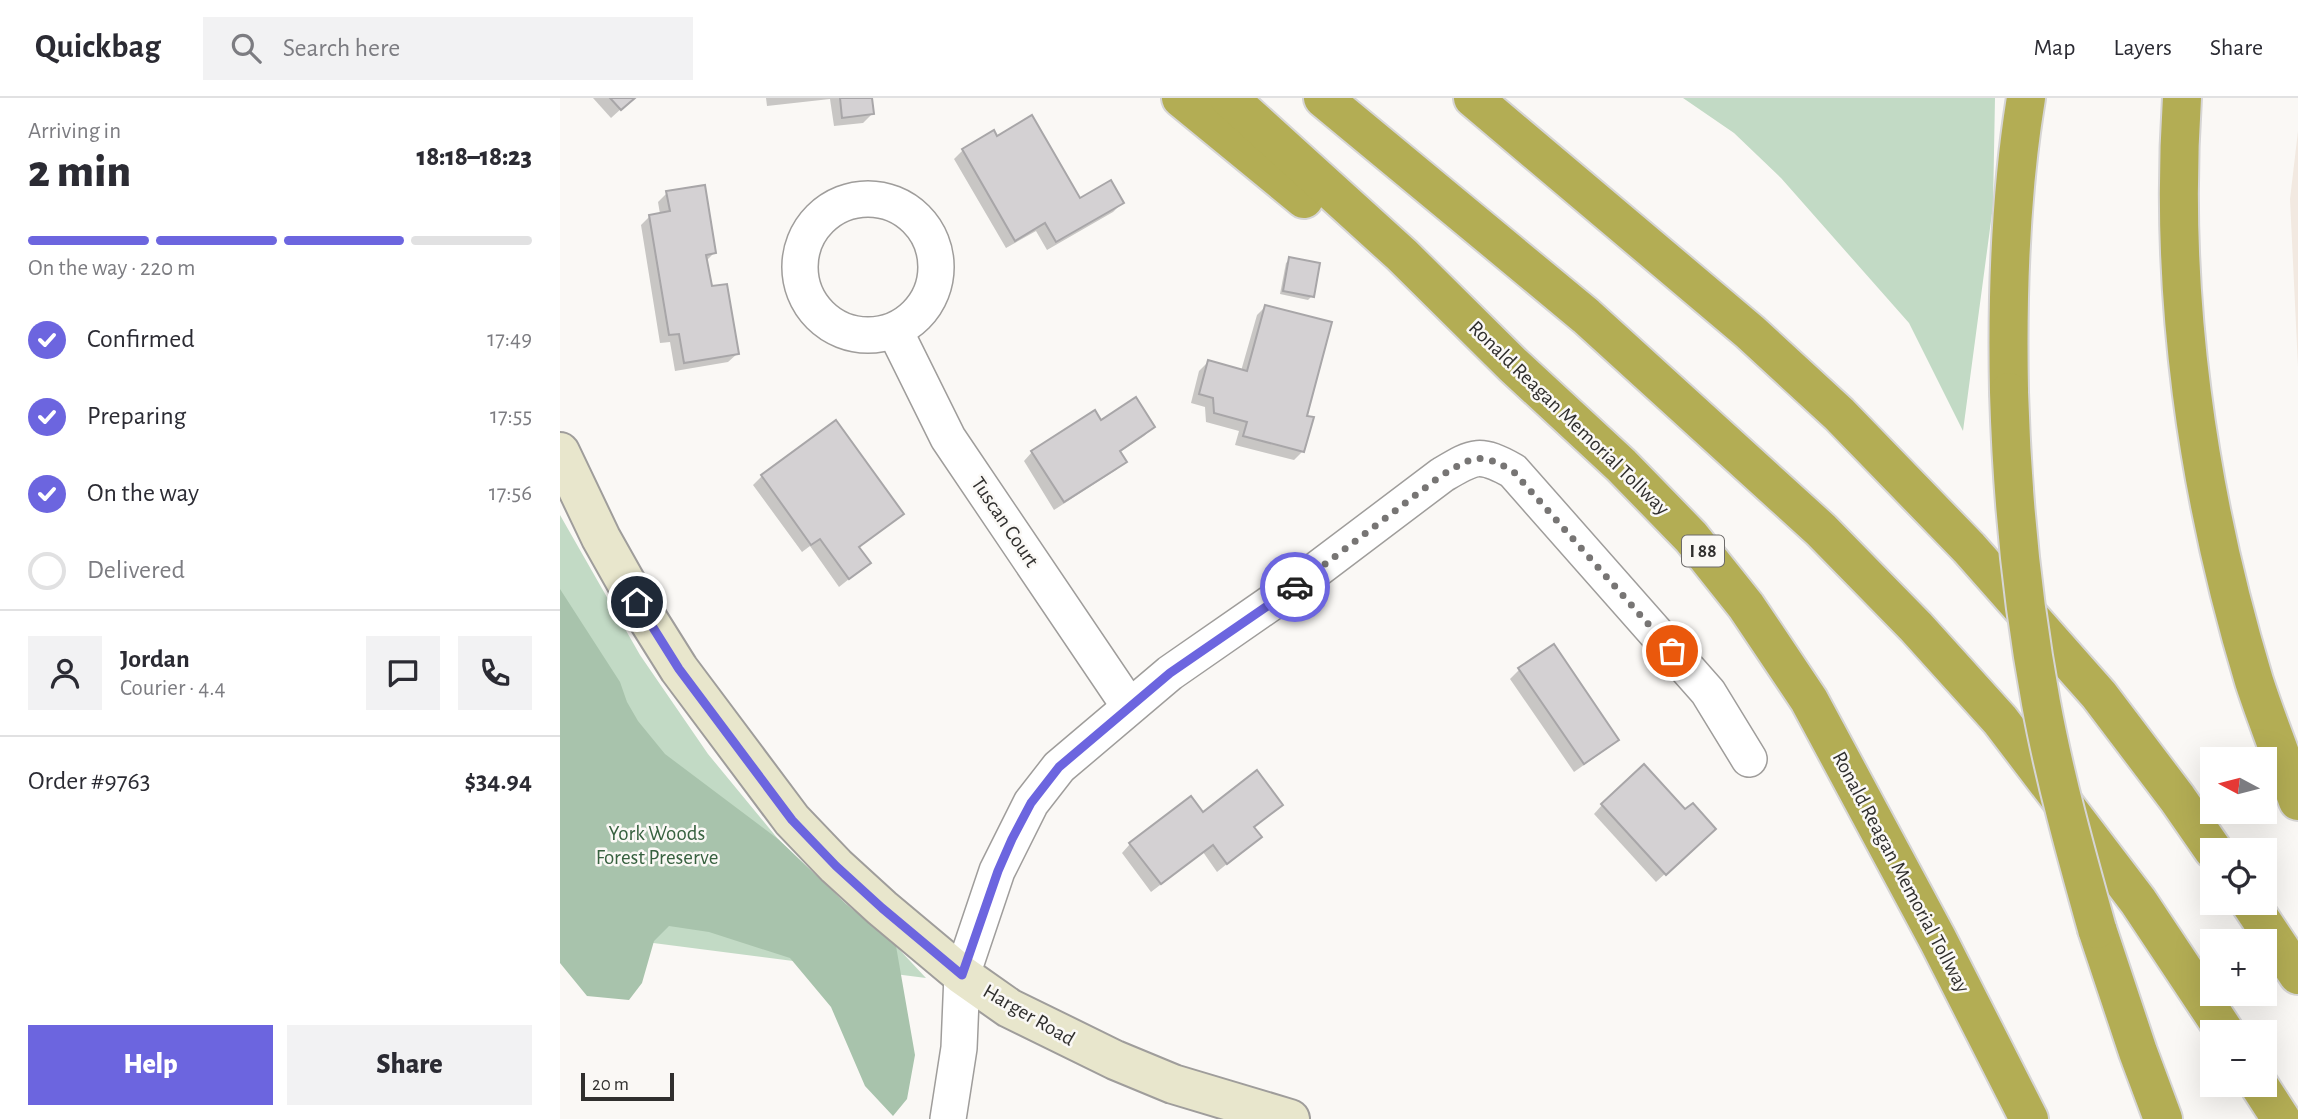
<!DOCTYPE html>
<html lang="en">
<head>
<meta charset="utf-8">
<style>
	body { margin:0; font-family:"Alegreya Sans",sans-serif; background:#f2f2f3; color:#2b2b33; height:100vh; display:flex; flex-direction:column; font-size:26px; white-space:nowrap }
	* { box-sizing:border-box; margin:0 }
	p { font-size:23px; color:#7c7c81 }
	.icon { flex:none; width:38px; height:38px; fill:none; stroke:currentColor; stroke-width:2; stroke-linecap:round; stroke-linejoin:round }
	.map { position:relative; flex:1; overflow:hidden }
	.sheet { display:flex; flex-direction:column; background:#fff; width:560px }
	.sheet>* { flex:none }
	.needle { width:46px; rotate:277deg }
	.tools { position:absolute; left:1640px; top:649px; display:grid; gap:14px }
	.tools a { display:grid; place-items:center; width:77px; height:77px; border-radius:0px; background:#fff; box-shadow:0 7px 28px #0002; font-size:35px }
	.scale { position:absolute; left:21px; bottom:18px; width:93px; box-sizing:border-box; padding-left:7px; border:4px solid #302f2e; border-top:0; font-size:19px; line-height:24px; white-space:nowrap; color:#302f2e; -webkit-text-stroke:5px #faf8f5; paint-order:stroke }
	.pin { position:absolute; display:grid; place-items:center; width:60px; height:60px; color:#fff; margin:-30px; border:4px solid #fff; border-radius:50%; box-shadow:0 2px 7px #0007 }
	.courier { position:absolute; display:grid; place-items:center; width:70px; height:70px; margin:-35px; border:5px solid #6c65df; border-radius:50%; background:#fff; color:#222; box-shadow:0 2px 9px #0007 }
	.overview em { font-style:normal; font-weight:800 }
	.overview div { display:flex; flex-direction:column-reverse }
	.overview { display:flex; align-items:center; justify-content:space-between; height:119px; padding:0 28px }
	h1 { font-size:46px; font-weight:800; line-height:52px }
	.bar { display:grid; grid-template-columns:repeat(4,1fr); gap:10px 7px; align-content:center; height:84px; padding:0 28px }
	.bar i { height:9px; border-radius:5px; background:#e1e1e2 }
	.bar .selected { background:#6c65df }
	.bar p { grid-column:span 4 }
	.line { display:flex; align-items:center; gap:18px; padding:0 28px; border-top:2px solid #e1e1e2 }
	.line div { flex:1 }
	.round { display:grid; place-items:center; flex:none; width:74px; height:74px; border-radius:0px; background:#f2f2f3 }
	ol { padding:0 28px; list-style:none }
	li { display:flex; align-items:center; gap:21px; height:77px }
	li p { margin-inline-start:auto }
	li .icon { padding:7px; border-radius:50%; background:#6c65df; color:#fff; stroke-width:4 }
	li:last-child { color:#7c7c81 }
	li i { width:38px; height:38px; border:4px solid #e1e1e2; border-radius:50% }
	.primary-button { display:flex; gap:14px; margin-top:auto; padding:14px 28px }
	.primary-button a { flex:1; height:80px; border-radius:0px; background:#6c65df; color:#fff; font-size:28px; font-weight:800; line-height:80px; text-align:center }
	.primary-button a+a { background:#f2f2f3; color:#2b2b33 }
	header { display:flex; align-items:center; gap:42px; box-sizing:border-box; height:98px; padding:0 35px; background:#fff; border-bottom:2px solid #e1e1e2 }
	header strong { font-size:33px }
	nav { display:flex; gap:38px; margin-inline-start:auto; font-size:24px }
	.search { width:490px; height:63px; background:#f2f2f3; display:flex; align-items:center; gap:18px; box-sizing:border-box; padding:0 24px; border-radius:0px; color:#7c7c81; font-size:26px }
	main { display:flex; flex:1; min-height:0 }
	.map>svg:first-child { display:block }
</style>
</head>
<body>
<header>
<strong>Quickbag</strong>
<div class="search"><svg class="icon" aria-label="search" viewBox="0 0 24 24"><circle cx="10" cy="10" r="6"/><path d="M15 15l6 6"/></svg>Search here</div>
<nav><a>Map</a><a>Layers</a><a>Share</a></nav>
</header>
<main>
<section class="sheet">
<div class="overview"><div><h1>2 min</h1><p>Arriving in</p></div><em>18:18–18:23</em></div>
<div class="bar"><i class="selected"></i><i class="selected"></i><i class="selected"></i><i></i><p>On the way · 220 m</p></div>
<ol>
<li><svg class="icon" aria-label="check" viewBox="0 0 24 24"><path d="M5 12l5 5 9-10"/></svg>Confirmed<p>17:49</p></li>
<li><svg class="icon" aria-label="check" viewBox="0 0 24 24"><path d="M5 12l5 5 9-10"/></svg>Preparing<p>17:55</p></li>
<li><svg class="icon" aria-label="check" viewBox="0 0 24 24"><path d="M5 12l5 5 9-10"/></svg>On the way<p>17:56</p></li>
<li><i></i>Delivered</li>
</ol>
<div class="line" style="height:126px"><a class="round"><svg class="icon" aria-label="person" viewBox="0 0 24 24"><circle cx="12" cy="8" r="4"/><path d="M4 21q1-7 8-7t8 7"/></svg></a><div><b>Jordan</b><p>Courier · 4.4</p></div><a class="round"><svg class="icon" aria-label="chat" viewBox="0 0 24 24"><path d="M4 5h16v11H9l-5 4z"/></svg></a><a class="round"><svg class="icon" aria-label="phone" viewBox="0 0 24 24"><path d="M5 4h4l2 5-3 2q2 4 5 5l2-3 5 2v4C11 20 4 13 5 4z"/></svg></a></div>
<div class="line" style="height:91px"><div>Order #9763</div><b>$34.94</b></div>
<div class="primary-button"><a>Help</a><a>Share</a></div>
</section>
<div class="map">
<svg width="1738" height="1021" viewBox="0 0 1738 1021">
	<rect width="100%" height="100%" fill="#faf8f5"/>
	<polygon fill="#f2e9e1" points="1738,33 1738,269 1730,101"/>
	<g fill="#c2dac5">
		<polygon points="1123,0 1435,0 1433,108 1403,333 1349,225 1221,80 1174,35"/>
		<polygon points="0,417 80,557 148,656 218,741 286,806 336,848 366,880 0,833"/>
	</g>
	<polygon fill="#a8c3ac" points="0,491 60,584 67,604 78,623 105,656 218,741 286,806 336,848 355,957 347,1001 333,1018 305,988 271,909 230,860 149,834 109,828 94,843 82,885 69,902 27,898 0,865"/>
	<g fill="#0003">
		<polygon points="33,0 73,0 51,20"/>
		<polygon points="206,0 310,0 312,16 303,25 274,28 270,1 207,8"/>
		<polygon points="436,40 519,102 562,105 553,114 487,152 476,133 446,150 394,61 403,52"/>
		<polygon points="107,95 155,154 146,163 150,190 177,256 168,264 115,273 110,244 100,245 81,127 90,118 100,116 98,104"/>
		<polygon points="730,161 752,198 748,202 720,196 726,165"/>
		<polygon points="705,209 745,319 743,353 734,362 675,347 679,333 646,324 645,309 631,305 639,273 648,264 681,273 697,217"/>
		<polygon points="541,324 593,329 584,338 559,355 564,363 556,372 494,412 464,363 472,354"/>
		<polygon points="202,378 342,416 298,450 309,465 279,489 250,448 242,454 193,387"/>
		<polygon points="994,548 1057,641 1048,650 1014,674 950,581 959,572"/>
		<polygon points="721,707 693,730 700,739 657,774 643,754 591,794 562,755 570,746 642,716"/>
		<polygon points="1042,707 1145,739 1096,784 1034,716"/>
	</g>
	<g fill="#d4d1d3" stroke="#a8a6a8" stroke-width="2">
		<polygon points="50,0 75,0 61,12"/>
		<polygon points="280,0 312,0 314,16 282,20"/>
		<polygon points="472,17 520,100 551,82 564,105 496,144 485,125 455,143 402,51 434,32 437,38"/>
		<polygon points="145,87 156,155 146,157 152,188 167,186 179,256 124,265 119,236 109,237 89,117 110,113 106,93"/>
		<polygon points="729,159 760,165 754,199 723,193"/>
		<polygon points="705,207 772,224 747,318 754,319 744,354 683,338 687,324 654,315 653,300 639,296 648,262 687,273"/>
		<polygon points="576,299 595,329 560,353 567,364 504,404 471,353 535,312 541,322"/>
		<polygon points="276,322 344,416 299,449 311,465 289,481 260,441 251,447 201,377"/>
		<polygon points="994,546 1059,642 1024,666 958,570"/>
		<polygon points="1084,666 1125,711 1133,705 1156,731 1106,777 1041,706"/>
		<polygon points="697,672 723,707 694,729 702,739 667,766 653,747 601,786 569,745 631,698 643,714"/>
	</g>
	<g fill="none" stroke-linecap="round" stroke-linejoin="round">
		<defs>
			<g id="street">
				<circle cx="308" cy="169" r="68"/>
				<polyline points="335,233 388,340 569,608"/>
				<path d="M388,1021L399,950L402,877L437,773L471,705L499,669L610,575L731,491L882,377C914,358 919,354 953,373L1148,594L1189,661"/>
			</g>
			<polyline id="secondary" points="0,354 41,440 77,504 119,571 232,722 276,768 322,810 402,877 449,910 555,962 613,986 730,1021"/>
			<g id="highway">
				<polyline points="621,0 744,101"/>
				<polyline points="669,0 842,157 953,267 1061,367 1131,439 1186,508 1249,602 1378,842 1469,1021"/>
				<polyline points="763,0 1026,218 1261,432 1356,529 1440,622 1578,803 1665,934"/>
				<polyline points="913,0 1190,234 1279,316 1409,450 1539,597 1617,700 1653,752"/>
				<path d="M1622,0C1609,196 1637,395 1694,583C1707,623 1723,663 1738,703"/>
				<path d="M1449,294C1447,196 1450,97 1466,0"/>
				<polyline points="1690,805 1738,877"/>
				<polyline points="1537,831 1578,954 1603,1021"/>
				<polyline points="1699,987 1721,1021"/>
			</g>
		</defs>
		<use href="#street" stroke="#9f9d9b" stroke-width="38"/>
		<use href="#secondary" stroke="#9f9d9b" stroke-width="42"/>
		<use href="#highway" stroke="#d6d5d5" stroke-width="42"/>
		<use href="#street" stroke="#fff" stroke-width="35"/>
		<use href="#secondary" stroke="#e8e6cc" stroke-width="38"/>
		<use href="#highway" stroke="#b3ad54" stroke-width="38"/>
		<defs>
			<path id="highway-bridge" d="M1449,294C1452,398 1462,502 1481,605C1495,681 1516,756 1537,831"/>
		</defs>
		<use href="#highway-bridge" stroke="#d6d5d5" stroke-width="42" stroke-linecap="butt"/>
		<use href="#highway-bridge" stroke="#b3ad54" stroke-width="38"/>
	</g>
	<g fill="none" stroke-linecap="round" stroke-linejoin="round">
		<path stroke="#777574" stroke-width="7" stroke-dasharray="0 12.6" d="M735,489L882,377C914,358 919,354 953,373L1112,553"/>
		<polyline stroke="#6c65df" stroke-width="9" points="77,504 119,571 232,722 276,768 322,810 402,877 438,773 452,741 471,705 499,669 610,575 735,489"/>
	</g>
	<g text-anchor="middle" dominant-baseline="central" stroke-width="5" stroke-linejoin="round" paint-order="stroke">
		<rect fill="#faf8f5" stroke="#6d6b6a" stroke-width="2" x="1122" y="437.5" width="42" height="31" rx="5"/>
		<g font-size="19" font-weight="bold" fill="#302f2e">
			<text x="1143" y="453">I 88</text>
		</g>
		<g font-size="21" fill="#302f2e" stroke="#faf8f5">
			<text transform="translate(1009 320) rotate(44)">Ronald Reagan Memorial Tollway</text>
			<text transform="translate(445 424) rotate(56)">Tuscan Court</text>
			<text transform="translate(1341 774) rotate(62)">Ronald Reagan Memorial Tollway</text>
			<text transform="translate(469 917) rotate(30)">Harger Road</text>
		</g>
		<g font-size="21" fill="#37613f" stroke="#faf8f5">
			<text x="97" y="735">York Woods<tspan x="97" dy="24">Forest Preserve</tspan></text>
		</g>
	</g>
</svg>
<div class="tools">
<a><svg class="needle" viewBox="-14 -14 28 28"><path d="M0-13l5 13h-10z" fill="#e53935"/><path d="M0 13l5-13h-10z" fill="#7c7c81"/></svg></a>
<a><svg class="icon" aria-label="locate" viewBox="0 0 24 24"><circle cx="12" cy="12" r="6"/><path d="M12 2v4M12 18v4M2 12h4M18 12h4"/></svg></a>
<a>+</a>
<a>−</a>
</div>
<div class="scale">20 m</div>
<div class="pin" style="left:1112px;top:553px;background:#ea580c"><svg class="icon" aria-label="bag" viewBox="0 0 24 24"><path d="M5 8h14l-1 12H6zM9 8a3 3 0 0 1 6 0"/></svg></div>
<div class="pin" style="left:77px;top:504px;background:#1f2937"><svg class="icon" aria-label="home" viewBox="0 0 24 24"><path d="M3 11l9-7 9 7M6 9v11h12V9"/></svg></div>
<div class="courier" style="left:735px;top:489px"><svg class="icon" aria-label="car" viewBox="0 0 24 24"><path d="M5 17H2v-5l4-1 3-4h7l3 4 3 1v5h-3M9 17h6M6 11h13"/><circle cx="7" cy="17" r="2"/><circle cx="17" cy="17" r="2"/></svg></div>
</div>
</main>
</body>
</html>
